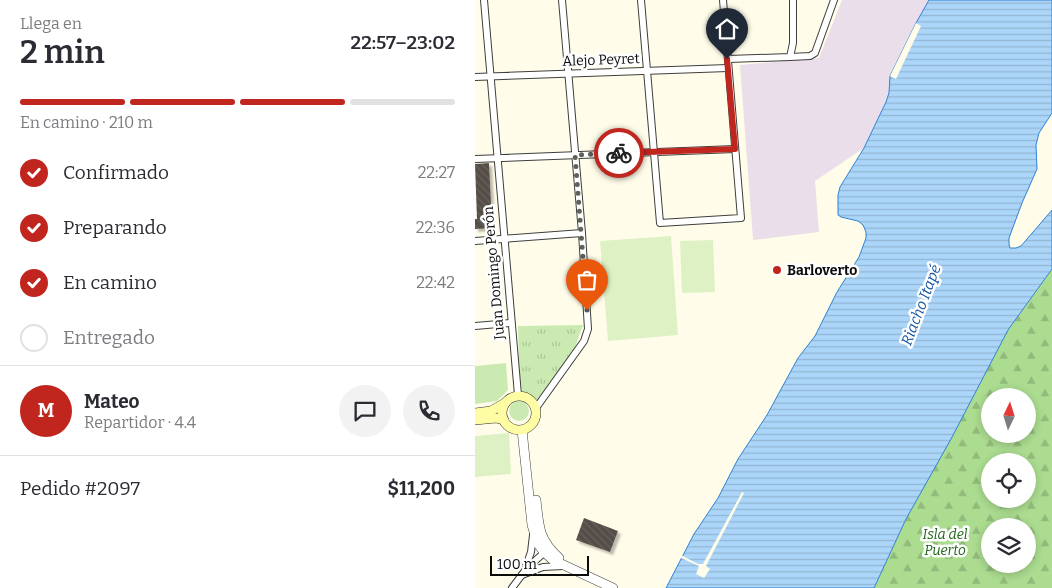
<!DOCTYPE html>
<html lang="es">
<head>
<meta charset="utf-8">
<style>
	body { margin:0; font-family:Bitter,serif; background:#f2f2f3; color:#2b2b33; height:100vh; display:flex; flex-direction:column; font-size:19px; white-space:nowrap }
	* { box-sizing:border-box; margin:0 }
	p { font-size:16px; color:#7c7c81 }
	.icon { flex:none; width:28px; height:28px; fill:none; stroke:currentColor; stroke-width:2; stroke-linecap:round; stroke-linejoin:round }
	.map { position:relative; flex:1; overflow:hidden }
	.drawer { display:flex; flex-direction:column; background:#fff; width:475px }
	.drawer>* { flex:none }
	.needle { width:32px; rotate:4deg }
	.controls { position:absolute; left:506px; top:388px; display:grid; gap:10px }
	.controls a { display:grid; place-items:center; width:55px; height:55px; border-radius:50%; background:#fff; box-shadow:0 2px 8px #0003; font-size:25px }
	.scale { position:absolute; left:15px; bottom:12px; width:99px; box-sizing:border-box; padding-left:5px; border:2px solid #0b0b0b; border-top:0; font-size:14px; line-height:18px; white-space:nowrap; color:#0b0b0b; -webkit-text-stroke:4px #fff; paint-order:stroke }
	.pin { position:absolute; display:grid; place-items:center; width:42px; height:42px; color:#fff; margin:-51px -21px; border-radius:50% 50% 50% 0; rotate:-45deg; box-shadow:0 0 5px #0007 }
	.pin .icon { rotate:45deg }
	.courier { position:absolute; display:grid; place-items:center; width:50px; height:50px; margin:-25px; border:4px solid #c0251e; border-radius:50%; background:#fff; color:#222; box-shadow:0 1px 6px #0007 }
	.overview em { font-style:normal; font-weight:600 }
	.overview div { display:flex; flex-direction:column-reverse }
	.overview { display:flex; align-items:center; justify-content:space-between; height:85px; padding:0 20px }
	h1 { font-size:32px; font-weight:600; line-height:38px }
	.bar { display:grid; grid-template-columns:repeat(4,1fr); gap:8px 5px; align-content:center; height:60px; padding:0 20px }
	.bar i { height:6px; border-radius:4px; background:#e1e1e2 }
	.bar .active { background:#c0251e }
	.bar p { grid-column:span 4 }
	.line { display:flex; align-items:center; gap:12px; padding:0 20px; border-top:1px solid #e1e1e2 }
	.line div { flex:1 }
	.round { display:grid; place-items:center; flex:none; width:52px; height:52px; border-radius:26px; background:#f2f2f3 }
	ol { padding:0 20px; list-style:none }
	li { display:flex; align-items:center; gap:15px; height:55px }
	li p { margin-inline-start:auto }
	li .icon { padding:5px; border-radius:50%; background:#c0251e; color:#fff; stroke-width:4 }
	li:last-child { color:#7c7c81 }
	li i { width:28px; height:28px; border:2px solid #e1e1e2; border-radius:50% }
	main { display:flex; flex:1; min-height:0 }
	.map>svg:first-child { display:block }
</style>
</head>
<body>
<main>
<section class="drawer">
<div class="overview"><div><h1>2 min</h1><p>Llega en</p></div><em>22:57–23:02</em></div>
<div class="bar"><i class="active"></i><i class="active"></i><i class="active"></i><i></i><p>En camino · 210 m</p></div>
<ol>
<li><svg class="icon" aria-label="check" viewBox="0 0 24 24"><path d="M5 12l5 5 9-10"/></svg>Confirmado<p>22:27</p></li>
<li><svg class="icon" aria-label="check" viewBox="0 0 24 24"><path d="M5 12l5 5 9-10"/></svg>Preparando<p>22:36</p></li>
<li><svg class="icon" aria-label="check" viewBox="0 0 24 24"><path d="M5 12l5 5 9-10"/></svg>En camino<p>22:42</p></li>
<li><i></i>Entregado</li>
</ol>
<div class="line" style="height:90px"><b class="round" style="background:#c0251e;color:#fff">M</b><div><b>Mateo</b><p>Repartidor · 4.4</p></div><a class="round"><svg class="icon" aria-label="chat" viewBox="0 0 24 24"><path d="M4 5h16v11H9l-5 4z"/></svg></a><a class="round"><svg class="icon" aria-label="phone" viewBox="0 0 24 24"><path d="M5 4h4l2 5-3 2q2 4 5 5l2-3 5 2v4C11 20 4 13 5 4z"/></svg></a></div>
<div class="line" style="height:65px"><div>Pedido #2097</div><b>$11,200</b></div>
</section>
<div class="map">
<svg width="577" height="588" viewBox="0 0 577 588">
	<defs>
		<pattern id="forest-firs" width="22" height="20" patternUnits="userSpaceOnUse" patternTransform="scale(1.25)"><rect width="22" height="20" fill="#abdc90"/><path d="M5 1l3.5 6h-7zM16 11l3.5 6h-7z" fill="#92bb7b"/></pattern>
		<pattern id="park-tufts" width="24" height="20" patternUnits="userSpaceOnUse" patternTransform="scale(1.25)"><rect width="24" height="20" fill="#caeab2"/><path d="M3 7l-1-3M5 7V3M7 7l1-3M15 17l-1-3M17 17v-4M19 17l1-3" fill="none" stroke="#acc798"/></pattern>
		<pattern id="water-rules" width="6" height="5" patternUnits="userSpaceOnUse" patternTransform="scale(1.25)"><rect width="6" height="5" fill="#abd5f9"/><path d="M0 2.5h6" fill="none" stroke="#92b6d4"/></pattern>
		<pattern id="building-back-hatch" width="6" height="6" patternUnits="userSpaceOnUse" patternTransform="scale(1.25)"><rect width="6" height="6" fill="#544d47"/><path d="M-1 5l2 2M0 0l6 6M5-1l2 2" fill="none" stroke="#68625d"/></pattern>
		<filter id="shadow"><feDropShadow dx="3" dy="3" stdDeviation="1" flood-color="#0004"/></filter>
	</defs>
	<rect width="100%" height="100%" fill="#fffde9"/>
	<polygon fill="#ebdeeb" points="367,0 454,0 441,23 415,76 414,93 411,102 389,148 340,181 344,232 278,240 265,65 344,58"/>
	<g fill="#caeab2">
		<polygon points="31,363 33,390 22,401 0,404 0,366"/>
		<circle cx="44" cy="411" r="10"/>
	</g>
	<path fill="url(#forest-firs)" fill-rule="evenodd" d="M577,269V588H399L431,519L533,330ZM515,396H552V434H515ZM515,461H552V499H515ZM515,526H552V564H515Z"/>
	<polygon fill="url(#park-tufts)" points="108,325 99,350 65,396 61,400 55,393 47,391 44,367 43,326"/>
	<g fill="#ddf1c4">
		<polygon points="196,236 203,335 133,341 125,241"/>
		<polygon points="238,240 240,292 207,293 205,241"/>
		<polygon points="34,433 36,474 0,477 0,436"/>
	</g>
	<polygon fill="url(#water-rules)" stroke="#2f82d3" points="454,0 577,0 577,113 564,133 561,145 562,169 547,203 534,238 534,244 535,248 541,248 546,246 577,210 577,269 533,330 476,439 431,519 399,588 191,588 219,534 243,498 263,459 292,415 323,358 340,336 362,292 384,257 391,238 391,232 388,225 383,221 366,217 363,215 363,195 365,187 389,148 411,102 414,93 415,76 441,23"/>
	<g fill="#fffde9">
		<polygon points="441,23 446,26 421,79 415,76"/>
		<polygon points="267,492 269,493 231,566 235,569 229,578 221,574 224,566 206,558 206,555 223,564 228,564"/>
	</g>
	<g fill="url(#building-back-hatch)" filter="url(#shadow)">
		<polygon points="14,163 17,225 16,228 0,229 0,219 2,219 0,164"/>
		<polygon points="109,518 143,531 135,552 101,540"/>
	</g>
	<g fill="none" stroke-linecap="round" stroke-linejoin="round">
		<defs>
			<g id="minor">
				<polyline points="9,0 43,395"/>
				<polyline points="166,0 185,223 266,218 248,0"/>
				<polyline points="315,57 335,56 340,53 359,0"/>
				<polyline points="253,59 315,57 318,43 318,0"/>
				<polyline points="0,77 253,68"/>
				<polyline points="0,159 260,149"/>
				<polyline points="0,241 107,233"/>
				<polyline points="0,326 36,323"/>
				<polyline points="61,408 109,341 113,329 107,233 87,0"/>
				<polyline points="51,566 56,552 58,535"/>
				<polyline points="47,575 68,567 88,566"/>
				<polyline points="37,588 52,568 71,551"/>
			</g>
			<g id="tertiary">
				<polyline points="47,430 57,525 63,544 69,552 78,560 138,588"/>
				<path d="M61,500C64,526 63,539 84,558"/>
			</g>
			<g id="secondary">
				<circle cx="44" cy="413" r="17"/>
				<polyline points="0,413 16,411 30,403"/>
				<polyline points="0,420 21,418 29,420"/>
			</g>
		</defs>
		<use href="#minor" stroke="#3e3e3e" stroke-width="8"/>
		<use href="#tertiary" stroke="#3e3e3e" stroke-width="10"/>
		<use href="#secondary" stroke="#2d2d2d" stroke-width="10"/>
		<use href="#minor" stroke="#fff" stroke-width="6"/>
		<use href="#tertiary" stroke="#fff" stroke-width="9"/>
		<use href="#secondary" stroke="#fffda4" stroke-width="9"/>
	</g>
	<g fill="none" stroke-linecap="round" stroke-linejoin="round">
		<polyline stroke="#606059" stroke-width="5" stroke-dasharray="0 9" points="112,310 100,155 144,153"/>
		<polyline stroke="#c0251e" stroke-width="6" points="144,153 260,149 252,59"/>
	</g>
	<circle fill="#c0251e" stroke="#fff" stroke-width="2" cx="302" cy="270" r="5"/>
	<g text-anchor="middle" dominant-baseline="central" stroke-width="5" stroke-linejoin="round" paint-order="stroke">
		<g font-size="14" fill="#0b0b0b" stroke="#fff">
			<text transform="translate(126 60) rotate(-2)">Alejo Peyret</text>
			<text transform="translate(19 273) rotate(-95)">Juan Domingo Perón</text>
		</g>
		<g font-size="14" font-weight="bold" fill="#0b0b0b" stroke="#fff" text-anchor="start">
			<text x="312" y="270">Barloverto</text>
		</g>
		<g font-size="14" font-style="italic" fill="#226419" stroke="#fff">
			<text x="470" y="534">Isla del<tspan x="470" dy="16">Puerto</tspan></text>
		</g>
		<g font-size="15" font-style="italic" fill="#1054a1" stroke="#fff">
			<text transform="translate(446 305) rotate(-69)">Riacho Itapé</text>
		</g>
	</g>
</svg>
<div class="controls">
<a><svg class="needle" viewBox="-14 -14 28 28"><path d="M0-13l5 13h-10z" fill="#e53935"/><path d="M0 13l5-13h-10z" fill="#7c7c81"/></svg></a>
<a><svg class="icon" aria-label="locate" viewBox="0 0 24 24"><circle cx="12" cy="12" r="6"/><path d="M12 2v4M12 18v4M2 12h4M18 12h4"/></svg></a>
<a><svg class="icon" aria-label="layers" viewBox="0 0 24 24"><path d="M12 4l9 5-9 5-9-5zM3 14l9 5 9-5"/></svg></a>
</div>
<div class="scale">100 m</div>
<div class="pin" style="left:112px;top:310px;background:#ea580c"><svg class="icon" aria-label="bag" viewBox="0 0 24 24"><path d="M5 8h14l-1 12H6zM9 8a3 3 0 0 1 6 0"/></svg></div>
<div class="pin" style="left:252px;top:59px;background:#1f2937"><svg class="icon" aria-label="home" viewBox="0 0 24 24"><path d="M3 11l9-7 9 7M6 9v11h12V9"/></svg></div>
<div class="courier" style="left:144px;top:153px"><svg class="icon" aria-label="bike" viewBox="0 0 24 24"><circle cx="6" cy="16" r="4"/><circle cx="18" cy="16" r="4"/><path d="M6 16l4-8h5l3 8M10 8l3 8H6M13 5h3"/></svg></div>
</div>
</main>
</body>
</html>
